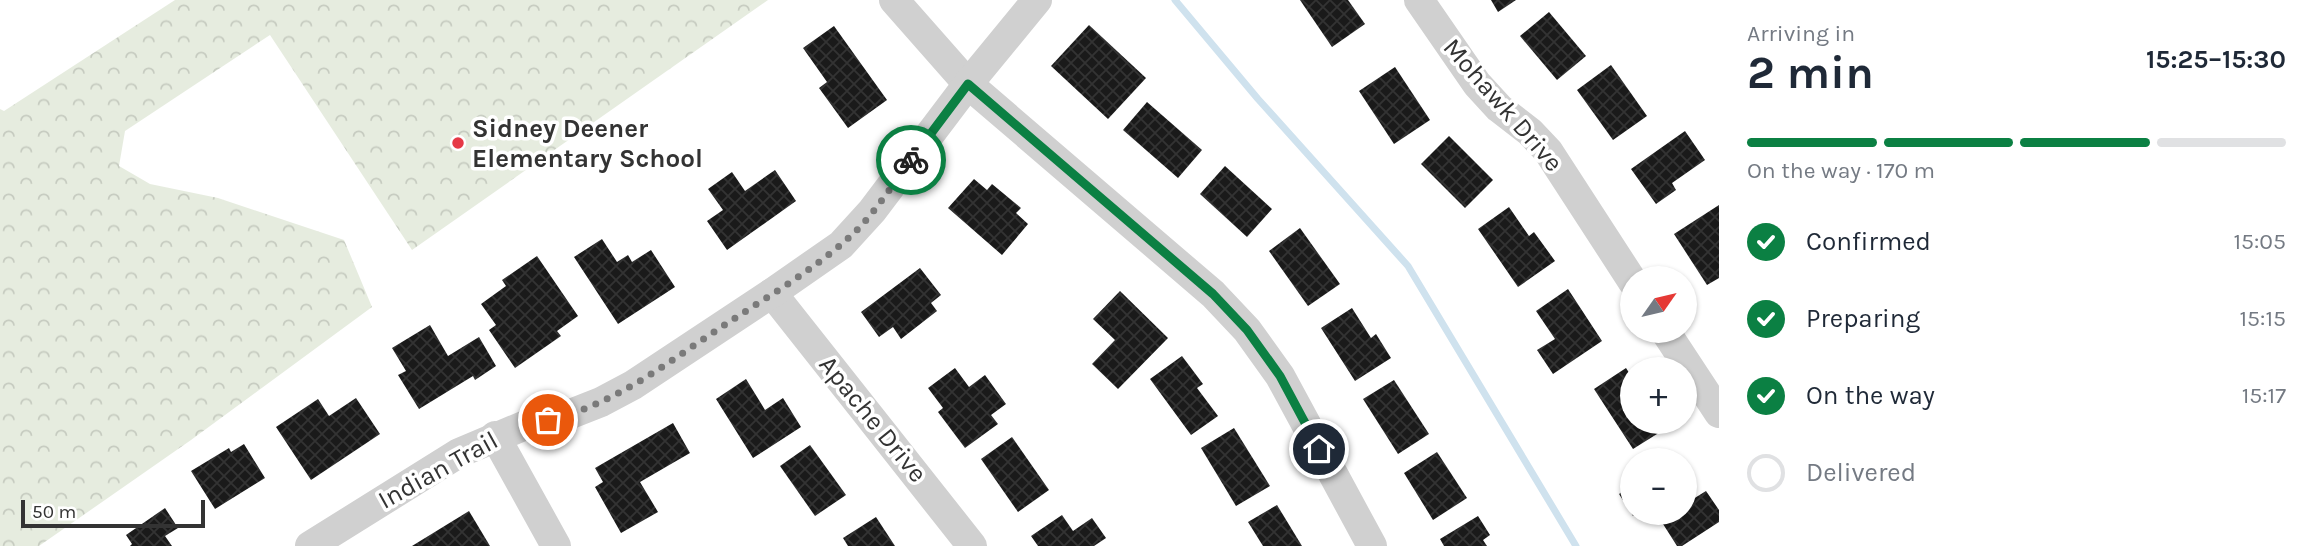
<!DOCTYPE html>
<html lang="en">
<head>
<meta charset="utf-8">
<style>
	body { margin:0; font-family:Karla,sans-serif; background:#f6f6f7; color:#1f2937; height:100vh; display:flex; flex-direction:column; font-size:26px; white-space:nowrap }
	* { box-sizing:border-box; margin:0 }
	p { font-size:23px; color:#747a83 }
	.icon { flex:none; width:38px; height:38px; fill:none; stroke:currentColor; stroke-width:2; stroke-linecap:round; stroke-linejoin:round }
	.map { position:relative; flex:1; overflow:hidden }
	.panel { display:flex; flex-direction:column; background:#fff; width:595px }
	.panel>* { flex:none }
	.needle { width:46px; rotate:56deg }
	.tools { position:absolute; left:1620px; top:266px; display:grid; gap:14px }
	.tools a { display:grid; place-items:center; width:77px; height:77px; border-radius:50%; background:#fff; box-shadow:0 2px 5px #0004; font-size:35px }
	.scale { position:absolute; left:21px; bottom:18px; width:184px; box-sizing:border-box; padding-left:7px; border:4px solid #333; border-top:0; font-size:19px; line-height:24px; white-space:nowrap; color:#333; -webkit-text-stroke:5px #fff; paint-order:stroke }
	.pin { position:absolute; display:grid; place-items:center; width:60px; height:60px; color:#fff; margin:-30px; border:4px solid #fff; border-radius:50%; box-shadow:0 2px 7px #0007 }
	.courier { position:absolute; display:grid; place-items:center; width:70px; height:70px; margin:-35px; border:5px solid #0b8043; border-radius:50%; background:#fff; color:#222; box-shadow:0 2px 9px #0007 }
	.overview em { font-style:normal; font-weight:700 }
	.overview div { display:flex; flex-direction:column-reverse }
	.overview { display:flex; align-items:center; justify-content:space-between; height:119px; padding:0 28px }
	h1 { font-size:46px; font-weight:700; line-height:52px }
	.bar { display:grid; grid-template-columns:repeat(4,1fr); gap:10px 7px; align-content:center; height:84px; padding:0 28px }
	.bar i { height:9px; border-radius:5px; background:#e0e1e3 }
	.bar .on { background:#0b8043 }
	.bar p { grid-column:span 4 }
	ol { padding:0 28px; list-style:none }
	li { display:flex; align-items:center; gap:21px; height:77px }
	li p { margin-inline-start:auto }
	li .icon { padding:7px; border-radius:50%; background:#0b8043; color:#fff; stroke-width:4 }
	li:last-child { color:#747a83 }
	li i { width:38px; height:38px; border:4px solid #e0e1e3; border-radius:50% }
	main { display:flex; flex:1; min-height:0 }
	.map>svg:first-child { display:block }
</style>
</head>
<body>
<main>
<div class="map">
<svg width="1719" height="546" viewBox="0 0 1719 546">
	<defs>
		<pattern id="forest-crowns" width="20" height="18" patternUnits="userSpaceOnUse" patternTransform="scale(1.75)"><rect width="20" height="18" fill="#e6ecdf"/><path d="M2 6a3 3 0 1 1 6 0M12 15a3 3 0 1 1 6 0" fill="none" stroke="#c6cbc0"/></pattern>
		<pattern id="building-cross-hatch" width="8" height="8" patternUnits="userSpaceOnUse" patternTransform="scale(1.75)"><rect width="8" height="8" fill="#1a1a1a"/><path d="M0 0l8 8M0 8l8-8" fill="none" stroke="#333"/></pattern>
	</defs>
	<rect width="100%" height="100%" fill="#fff"/>
	<polygon fill="url(#forest-crowns)" points="175,0 768,0 412,250 270,35 125,131 119,166 150,184 218,198 344,240 372,307 191,440 39,546 0,546 0,109 4,111"/>
	<g fill="none" stroke-linecap="round" stroke-linejoin="round">
		<polyline stroke="#cfe2ee" stroke-width="7" points="1175,0 1258,99 1408,266 1576,546"/>
	</g>
	<g fill="url(#building-cross-hatch)">
		<polygon points="1300,0 1348,0 1365,24 1332,47"/>
		<polygon points="1491,0 1516,0 1498,12"/>
		<polygon points="1549,12 1586,56 1557,80 1520,36"/>
		<polygon points="1089,25 1146,78 1108,119 1051,66"/>
		<polygon points="834,26 887,100 848,128 819,88 827,82 803,48"/>
		<polygon points="1611,65 1647,116 1613,140 1577,90"/>
		<polygon points="1395,67 1430,120 1394,144 1359,91"/>
		<polygon points="1147,102 1202,150 1178,178 1123,130"/>
		<polygon points="1685,131 1705,160 1672,183 1676,190 1656,204 1631,169"/>
		<polygon points="1449,136 1493,180 1465,208 1421,164"/>
		<polygon points="1225,166 1272,209 1247,237 1200,194"/>
		<polygon points="775,170 796,201 727,250 707,221 723,210 708,189 732,172 745,191"/>
		<polygon points="974,179 987,190 992,184 1021,208 1016,213 1028,224 1002,255 948,208"/>
		<polygon points="1719,205 1719,278 1707,285 1674,234"/>
		<polygon points="1509,207 1529,236 1534,232 1555,261 1518,287 1478,229"/>
		<polygon points="1300,228 1340,284 1308,306 1269,251"/>
		<polygon points="602,239 617,262 628,255 632,262 651,250 675,287 618,324 574,257"/>
		<polygon points="537,256 578,316 557,331 561,336 515,368 489,330 496,325 481,304 506,286 502,280"/>
		<polygon points="920,268 941,295 931,303 937,311 901,339 893,327 879,337 861,312"/>
		<polygon points="1568,289 1602,341 1553,374 1537,350 1555,339 1536,311"/>
		<polygon points="1120,291 1168,338 1118,389 1092,364 1115,340 1093,319"/>
		<polygon points="1352,308 1371,338 1376,334 1391,358 1355,381 1321,328"/>
		<polygon points="430,325 448,356 479,337 496,366 475,380 473,376 419,409 398,375 406,371 392,348"/>
		<polygon points="1182,356 1203,384 1197,388 1218,416 1191,435 1150,379"/>
		<polygon points="955,368 969,387 985,375 1006,404 991,415 998,424 965,448 938,412 943,408 928,388"/>
		<polygon points="1626,368 1633,379 1633,422 1660,422 1665,429 1633,449 1594,389"/>
		<polygon points="746,379 765,410 783,398 801,427 753,458 716,399"/>
		<polygon points="1394,380 1429,434 1398,454 1363,399"/>
		<polygon points="356,398 380,434 311,480 276,427 318,399 329,416"/>
		<polygon points="673,423 690,453 640,482 658,512 621,533 595,487 603,482 595,468"/>
		<polygon points="1234,428 1270,486 1236,506 1201,448"/>
		<polygon points="1012,437 1049,490 1018,512 981,459"/>
		<polygon points="244,444 265,478 215,509 191,471 229,448 231,452"/>
		<polygon points="810,445 846,495 815,516 780,466"/>
		<polygon points="1437,452 1467,498 1433,520 1404,473"/>
		<polygon points="1633,484 1633,513 1638,513 1633,516 1619,494"/>
		<polygon points="1706,491 1719,510 1719,522 1682,546 1677,546 1656,513 1685,513 1685,504"/>
		<polygon points="1277,505 1302,546 1263,546 1248,522"/>
		<polygon points="165,508 178,528 165,536 172,546 130,546 132,544 126,535"/>
		<polygon points="469,511 490,546 412,546"/>
		<polygon points="1062,515 1073,531 1092,518 1106,538 1094,546 1038,546 1031,536"/>
		<polygon points="1478,516 1490,535 1483,540 1487,546 1444,546 1440,539"/>
		<polygon points="876,517 895,546 848,546 843,538"/>
	</g>
	<g fill="none" stroke-linecap="round" stroke-linejoin="round">
		<g stroke="#d0d0d0" stroke-width="30">
			<polyline points="894,0 968,84 1213,294 1247,330 1280,376 1372,546"/>
			<polyline points="1419,0 1477,84 1499,108 1530,132 1548,151 1633,282"/>
			<polyline points="772,293 972,546"/>
			<polyline points="1665,331 1719,413"/>
			<polyline points="495,436 556,546"/>
			<polyline points="310,546 459,453 528,424 568,415 601,402 633,385 772,293 841,245 872,211 968,84 1037,0"/>
		</g>
	</g>
	<g fill="none" stroke-linecap="round" stroke-linejoin="round">
		<path stroke="#7a7a7a" stroke-width="7" stroke-dasharray="0 12.6" d="M548,420C616,405 672,359 729,322C772,294 818,267 855,232C876,211 893,184 911,160"/>
		<polyline stroke="#0b8043" stroke-width="9" points="911,160 968,84 1213,294 1247,330 1280,376 1319,449"/>
	</g>
	<circle fill="#e63946" stroke="#fff" stroke-width="2.5" cx="458" cy="143" r="7"/>
	<g text-anchor="middle" dominant-baseline="central" stroke-width="7" stroke-linejoin="round" paint-order="stroke">
		<g font-size="26" fill="#333" stroke="#fff">
			<text transform="translate(1503 105) rotate(49)">Mohawk Drive</text>
			<text transform="translate(873 419) rotate(51)">Apache Drive</text>
			<text transform="translate(438 470) rotate(-29)">Indian Trail</text>
		</g>
		<g font-size="26" font-weight="bold" fill="#333" stroke="#fff" text-anchor="start">
			<text x="472" y="128">Sidney Deener<tspan x="472" dy="30">Elementary School</tspan></text>
		</g>
	</g>
</svg>
<div class="tools">
<a><svg class="needle" viewBox="-14 -14 28 28"><path d="M0-13l5 13h-10z" fill="#e53935"/><path d="M0 13l5-13h-10z" fill="#747a83"/></svg></a>
<a>+</a>
<a>−</a>
</div>
<div class="scale">50 m</div>
<div class="pin" style="left:548px;top:420px;background:#ea580c"><svg class="icon" aria-label="bag" viewBox="0 0 24 24"><path d="M5 8h14l-1 12H6zM9 8a3 3 0 0 1 6 0"/></svg></div>
<div class="pin" style="left:1319px;top:449px;background:#1f2937"><svg class="icon" aria-label="home" viewBox="0 0 24 24"><path d="M3 11l9-7 9 7M6 9v11h12V9"/></svg></div>
<div class="courier" style="left:911px;top:160px"><svg class="icon" aria-label="bike" viewBox="0 0 24 24"><circle cx="6" cy="16" r="4"/><circle cx="18" cy="16" r="4"/><path d="M6 16l4-8h5l3 8M10 8l3 8H6M13 5h3"/></svg></div>
</div>
<section class="panel">
<div class="overview"><div><h1>2 min</h1><p>Arriving in</p></div><em>15:25–15:30</em></div>
<div class="bar"><i class="on"></i><i class="on"></i><i class="on"></i><i></i><p>On the way · 170 m</p></div>
<ol>
<li><svg class="icon" aria-label="check" viewBox="0 0 24 24"><path d="M5 12l5 5 9-10"/></svg>Confirmed<p>15:05</p></li>
<li><svg class="icon" aria-label="check" viewBox="0 0 24 24"><path d="M5 12l5 5 9-10"/></svg>Preparing<p>15:15</p></li>
<li><svg class="icon" aria-label="check" viewBox="0 0 24 24"><path d="M5 12l5 5 9-10"/></svg>On the way<p>15:17</p></li>
<li><i></i>Delivered</li>
</ol>
</section>
</main>
</body>
</html>
